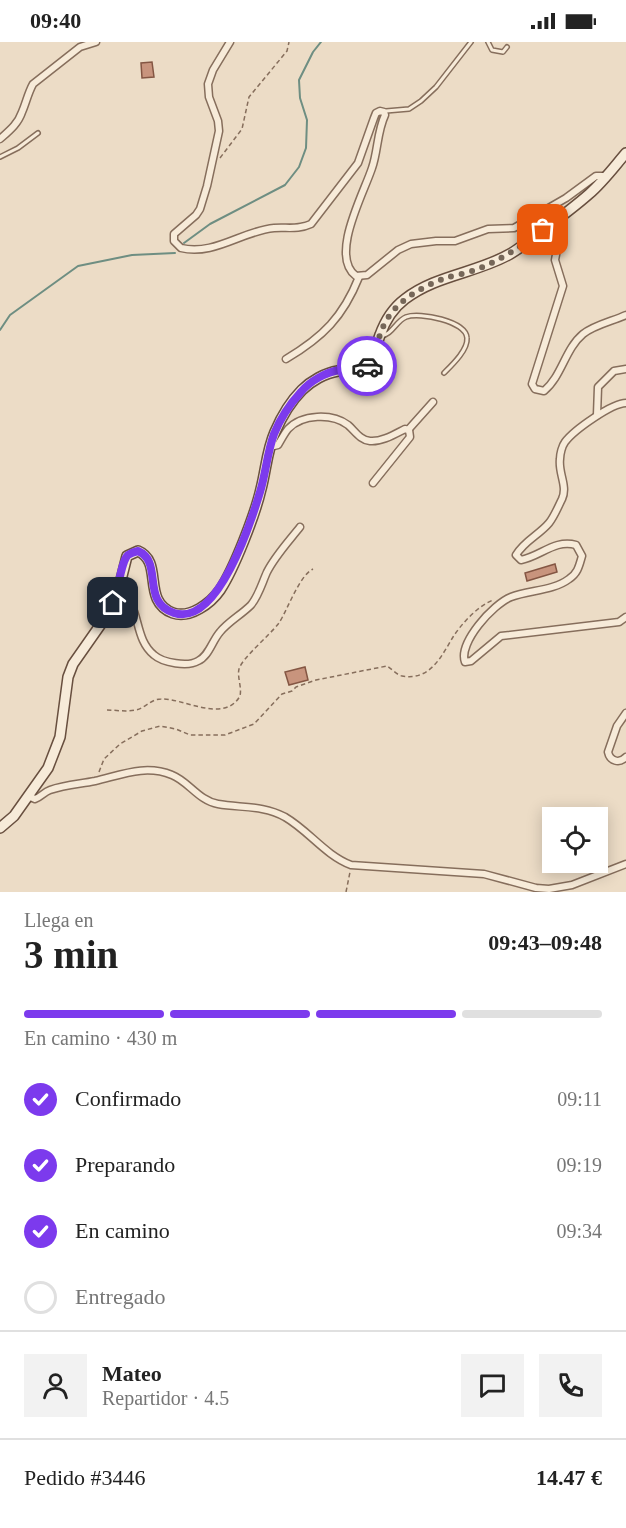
<!DOCTYPE html>
<html lang="es">
<head>
<meta charset="utf-8">
<style>
	body { margin:0; font-family:Georgia,serif; background:#f2f2f2; color:#222; height:100vh; display:flex; flex-direction:column; font-size:22px; white-space:nowrap }
	* { box-sizing:border-box; margin:0 }
	p { font-size:20px; color:#767676 }
	.icon { flex:none; width:33px; height:33px; fill:none; stroke:currentColor; stroke-width:2; stroke-linecap:round; stroke-linejoin:round }
	.map { position:relative; height:850px; overflow:hidden }
	.drawer { display:flex; flex-direction:column; background:#fff; flex:1 }
	.drawer>* { flex:none }
	.fabs { position:absolute; left:542px; top:765px; display:grid; gap:12px }
	.fabs a { display:grid; place-items:center; width:66px; height:66px; border-radius:0px; background:#fff; box-shadow:0 3px 15px #0003; font-size:30px }
	.pin { position:absolute; display:grid; place-items:center; width:51px; height:51px; color:#fff; margin:-26px; border-radius:12px; box-shadow:0 3px 9px #0006 }
	.courier { position:absolute; display:grid; place-items:center; width:60px; height:60px; margin:-30px; border:4px solid #7c3aed; border-radius:50%; background:#fff; color:#222; box-shadow:0 2px 8px #0007 }
	.overview em { font-style:normal; font-weight:600 }
	.overview div { display:flex; flex-direction:column-reverse }
	.overview { display:flex; align-items:center; justify-content:space-between; height:102px; padding:0 24px }
	h1 { font-size:39px; font-weight:600; line-height:45px }
	.bar { display:grid; grid-template-columns:repeat(4,1fr); gap:9px 6px; align-content:center; height:72px; padding:0 24px }
	.bar i { height:8px; border-radius:4px; background:#e0e0e0 }
	.bar .on { background:#7c3aed }
	.bar p { grid-column:span 4 }
	.line { display:flex; align-items:center; gap:15px; padding:0 24px; border-top:2px solid #e0e0e0 }
	.line div { flex:1 }
	.round { display:grid; place-items:center; flex:none; width:63px; height:63px; border-radius:0px; background:#f2f2f2 }
	ol { padding:0 24px; list-style:none }
	li { display:flex; align-items:center; gap:18px; height:66px }
	li p { margin-inline-start:auto }
	li .icon { padding:6px; border-radius:50%; background:#7c3aed; color:#fff; stroke-width:4 }
	li:last-child { color:#767676 }
	li i { width:33px; height:33px; border:3px solid #e0e0e0; border-radius:50% }
	.status { display:flex; justify-content:space-between; align-items:center; height:42px; padding:0 30px; background:#fff; direction:ltr }
	.status svg { height:16px; fill:currentColor }
	.map>svg:first-child { display:block }
</style>
</head>
<body>
<div class="status"><b>09:40</b><svg viewBox="0 0 49 12"><path d="M0 12V9h3v3zM5 12V6h3v6zM10 12V3h3v9zM15 12V0h3v12zM26 1h20v11H26zM47 4h2v5h-2z"/></svg></div>
<div class="map">
<svg width="626" height="850" viewBox="0 0 626 850">
	<rect width="100%" height="100%" fill="#ecdcc6"/>
	<g fill="none" stroke-linecap="round" stroke-linejoin="round">
		<g stroke="#6e8e82" stroke-width="2">
			<polyline points="184,201 210,182 285,143 299,125 306,106 307,78 300,56 299,38 313,10 321,0"/>
			<polyline points="0,288 10,273 78,224 132,213 175,211"/>
		</g>
	</g>
	<g fill="#c8947d" stroke="#845643" stroke-width="1.5">
		<polygon points="152,20 154,35 142,36 141,21"/>
		<polygon points="555,522 557,530 527,539 525,531"/>
		<polygon points="305,625 308,638 289,643 285,630"/>
	</g>
	<g fill="none" stroke-linecap="round" stroke-linejoin="round">
		<defs>
			<g id="lane">
				<polyline points="488,0 492,8 503,10 507,5"/>
				<polyline points="386,69 409,67 421,59 436,45 471,0"/>
				<polyline points="0,115 18,106 38,91"/>
				<path d="M381,294C392,293 396,279 406,275C420,270 466,279 467,296C468,308 452,323 444,331"/>
			</g>
			<g id="street">
				<path d="M230,0L213,28L208,42L209,55L218,79L219,89L207,144L200,167L196,173L174,192V199L181,206C214,214 242,189 274,186C287,185 298,188 311,182L358,121L374,76L376,71L380,69L384,70L385,73C377,90 378,109 372,126C364,151 329,214 356,234L367,233L398,208L411,202L436,199H455L488,187L514,186L566,156L596,134H605"/>
				<path d="M0,97C9,89 18,82 22,70C26,61 28,51 33,42L80,5L96,0"/>
				<path d="M559,176L562,181L555,218L563,244L532,342L535,347L544,349C562,334 565,307 583,292C594,283 613,279 626,273"/>
				<path d="M286,317C323,295 343,275 359,235"/>
				<path d="M626,361C612,361 574,388 565,400C562,404 560,412 560,417C558,431 568,444 562,457C558,465 554,475 549,481C539,493 524,499 516,513L521,518C541,514 555,497 576,503L582,514C579,524 578,531 569,537C553,549 529,548 511,555C493,562 458,601 465,620L471,619L501,594L619,580L626,575"/>
				<polyline points="597,373 598,345 614,329 626,327"/>
				<polyline points="408,388 433,360"/>
				<path d="M270,405L278,403C281,398 284,392 288,387C302,372 332,371 348,383C355,389 360,398 370,399C382,400 395,392 405,387L409,388L410,395L373,441"/>
				<path d="M119,545C142,566 133,596 154,613C163,621 188,625 198,619C209,614 212,599 220,590C229,579 241,573 251,563C259,553 262,541 267,530C275,514 289,499 300,485"/>
				<path d="M626,671L617,684L608,710C610,719 619,722 626,715"/>
				<path d="M28,754L35,757C41,755 44,750 50,748C65,743 80,742 95,739C121,733 145,722 172,733C188,739 199,759 218,762C241,766 263,763 285,775C309,789 325,813 351,823L484,832L536,846L549,847L572,843L626,822"/>
			</g>
			<path id="secondary" d="M0,786L14,774L48,726L60,695L68,635L73,622L108,572L118,550L127,514L138,509C164,520 141,559 173,571C190,577 211,561 220,548C234,527 255,473 261,447C266,428 267,408 275,390C281,376 291,359 302,348C311,339 325,331 338,329C347,327 361,330 368,323C376,315 376,303 380,293C385,279 393,266 405,257C436,233 477,231 510,212C519,207 527,200 535,194C554,180 572,167 589,152C603,140 614,125 626,111"/>
		</defs>
		<use href="#lane" stroke="#866e5c" stroke-width="6"/>
		<use href="#street" stroke="#866e5c" stroke-width="9"/>
		<use href="#secondary" stroke="#684f3f" stroke-width="12"/>
		<g stroke="#866e5c" stroke-width="1.5" stroke-dasharray="4.5 3" stroke-linecap="butt">
			<polyline points="220,116 242,87 249,55 287,9 289,0"/>
			<path d="M107,668C116,668 126,670 135,668C145,667 150,657 161,657C184,656 224,682 240,654C242,645 237,635 239,627C242,616 270,593 279,581C288,567 299,534 313,527"/>
			<path d="M99,730L104,717L120,702L142,689L160,684L176,687L190,693H225L254,682L282,652L292,649L296,645L316,638L387,624C392,627 397,633 402,634C430,639 441,615 453,595C462,581 478,564 493,558"/>
			<polyline points="346,850 350,830"/>
		</g>
		<use href="#lane" stroke="#f7ebd9" stroke-width="3"/>
		<use href="#street" stroke="#f7ebd9" stroke-width="6"/>
		<use href="#secondary" stroke="#f7ebd9" stroke-width="9"/>
	</g>
	<g fill="none" stroke-linecap="round" stroke-linejoin="round">
		<path stroke="#766759" stroke-width="6" stroke-dasharray="0 10.8" d="M367,324C378,309 378,288 390,273C402,256 424,244 443,237C453,233 465,232 475,228C500,219 521,204 543,188"/>
		<path stroke="#7c3aed" stroke-width="8" d="M113,561C118,550 121,519 128,513C131,511 134,510 138,509C164,520 140,560 174,571C218,585 251,480 260,450C266,431 267,411 274,392C280,377 290,362 301,350C310,339 326,330 340,328C350,327 358,328 367,324"/>
	</g>
</svg>
<div class="fabs">
<a><svg class="icon" aria-label="locate" viewBox="0 0 24 24"><circle cx="12" cy="12" r="6"/><path d="M12 2v4M12 18v4M2 12h4M18 12h4"/></svg></a>
</div>
<div class="pin" style="left:543px;top:188px;background:#ea580c"><svg class="icon" aria-label="bag" viewBox="0 0 24 24"><path d="M5 8h14l-1 12H6zM9 8a3 3 0 0 1 6 0"/></svg></div>
<div class="pin" style="left:113px;top:561px;background:#1f2937"><svg class="icon" aria-label="home" viewBox="0 0 24 24"><path d="M3 11l9-7 9 7M6 9v11h12V9"/></svg></div>
<div class="courier" style="left:367px;top:324px"><svg class="icon" aria-label="car" viewBox="0 0 24 24"><path d="M5 17H2v-5l4-1 3-4h7l3 4 3 1v5h-3M9 17h6M6 11h13"/><circle cx="7" cy="17" r="2"/><circle cx="17" cy="17" r="2"/></svg></div>
</div>
<section class="drawer">
<div class="overview"><div><h1>3 min</h1><p>Llega en</p></div><em>09:43–09:48</em></div>
<div class="bar"><i class="on"></i><i class="on"></i><i class="on"></i><i></i><p>En camino · 430 m</p></div>
<ol>
<li><svg class="icon" aria-label="check" viewBox="0 0 24 24"><path d="M5 12l5 5 9-10"/></svg>Confirmado<p>09:11</p></li>
<li><svg class="icon" aria-label="check" viewBox="0 0 24 24"><path d="M5 12l5 5 9-10"/></svg>Preparando<p>09:19</p></li>
<li><svg class="icon" aria-label="check" viewBox="0 0 24 24"><path d="M5 12l5 5 9-10"/></svg>En camino<p>09:34</p></li>
<li><i></i>Entregado</li>
</ol>
<div class="line" style="height:108px"><a class="round"><svg class="icon" aria-label="person" viewBox="0 0 24 24"><circle cx="12" cy="8" r="4"/><path d="M4 21q1-7 8-7t8 7"/></svg></a><div><b>Mateo</b><p>Repartidor · 4.5</p></div><a class="round"><svg class="icon" aria-label="chat" viewBox="0 0 24 24"><path d="M4 5h16v11H9l-5 4z"/></svg></a><a class="round"><svg class="icon" aria-label="phone" viewBox="0 0 24 24"><path d="M5 4h4l2 5-3 2q2 4 5 5l2-3 5 2v4C11 20 4 13 5 4z"/></svg></a></div>
<div class="line" style="height:78px"><div>Pedido #3446</div><b>14.47 €</b></div>
</section>
</body>
</html>
